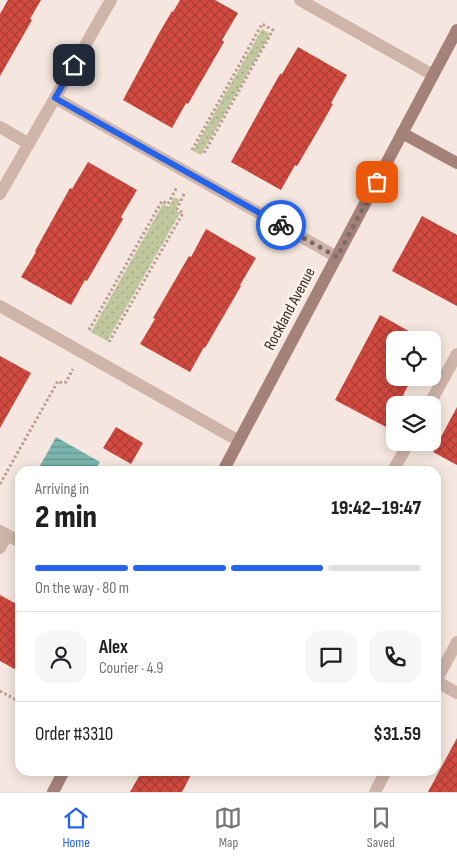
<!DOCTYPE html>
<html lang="en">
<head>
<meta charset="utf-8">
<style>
	body { margin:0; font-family:"Sofia Sans Condensed",sans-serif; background:#f6f6f6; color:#202124; height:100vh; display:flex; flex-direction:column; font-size:19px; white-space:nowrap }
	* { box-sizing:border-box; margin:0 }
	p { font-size:16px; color:#757577 }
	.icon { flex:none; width:28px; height:28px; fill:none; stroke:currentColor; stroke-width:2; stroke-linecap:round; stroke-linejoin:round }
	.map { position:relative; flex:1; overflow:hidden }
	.details { position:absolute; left:15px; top:466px; width:426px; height:310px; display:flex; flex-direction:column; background:#fff; border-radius:15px; box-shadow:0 2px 12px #0003 }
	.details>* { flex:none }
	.fabs { position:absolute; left:386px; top:331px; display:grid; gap:10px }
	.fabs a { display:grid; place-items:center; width:55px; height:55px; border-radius:10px; background:#fff; box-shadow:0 2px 12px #0003; font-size:25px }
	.pin { position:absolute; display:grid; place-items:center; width:42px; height:42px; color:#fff; margin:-21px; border-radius:10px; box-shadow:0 2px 8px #0006 }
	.courier { position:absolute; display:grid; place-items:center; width:50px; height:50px; margin:-25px; border:4px solid #2563eb; border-radius:50%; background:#fff; color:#222; box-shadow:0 1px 6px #0007 }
	.head em { font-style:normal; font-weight:800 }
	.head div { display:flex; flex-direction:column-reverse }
	.head { display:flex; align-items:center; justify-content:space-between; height:85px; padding:0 20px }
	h1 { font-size:32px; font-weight:800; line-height:38px }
	.bar { display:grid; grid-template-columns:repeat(4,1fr); gap:8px 5px; align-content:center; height:60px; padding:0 20px }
	.bar i { height:6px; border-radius:4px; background:#e0e0e0 }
	.bar .selected { background:#2563eb }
	.bar p { grid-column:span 4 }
	.line { display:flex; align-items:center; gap:12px; padding:0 20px; border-top:1px solid #e0e0e0 }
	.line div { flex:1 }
	.round { display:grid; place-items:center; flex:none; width:52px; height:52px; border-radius:15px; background:#f6f6f6 }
	.dock { display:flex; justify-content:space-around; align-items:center; height:70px; border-top:1px solid #e0e0e0; background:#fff; font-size:14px; color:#757577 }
	.dock a { display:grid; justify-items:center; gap:2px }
	.dock .selected { color:#2563eb }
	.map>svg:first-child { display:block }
</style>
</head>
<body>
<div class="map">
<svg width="457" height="792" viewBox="0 0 457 792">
	<defs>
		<pattern id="grass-dots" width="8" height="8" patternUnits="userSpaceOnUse" patternTransform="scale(1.25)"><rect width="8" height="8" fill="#c0c79d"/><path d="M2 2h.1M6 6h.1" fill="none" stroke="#a6ab87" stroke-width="1.8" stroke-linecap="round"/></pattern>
		<pattern id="water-rules" width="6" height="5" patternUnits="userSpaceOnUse" patternTransform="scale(1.25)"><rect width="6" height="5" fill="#7ab6ae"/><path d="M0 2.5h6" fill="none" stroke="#65948e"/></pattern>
		<pattern id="building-cross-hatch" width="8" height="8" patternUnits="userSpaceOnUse" patternTransform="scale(1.25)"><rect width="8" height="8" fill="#d24a40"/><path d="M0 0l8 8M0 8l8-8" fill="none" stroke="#ac3e36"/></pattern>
	</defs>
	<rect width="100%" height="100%" fill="#f5e7df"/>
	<g fill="url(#grass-dots)">
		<polygon points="262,29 270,34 201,155 193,151"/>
		<polygon points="174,197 180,200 175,210 180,213 107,341 91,332 163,204 169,207"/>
	</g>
	<polygon fill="url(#water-rules)" points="56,437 100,462 95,471 37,471"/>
	<g fill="url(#building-cross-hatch)">
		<polygon points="8,0 41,0 30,19 32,20 0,76 0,14"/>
		<polygon points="180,0 215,0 238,13 222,40 224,42 188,104 186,103 172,128 123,100 158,35 172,11 173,12"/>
		<polygon points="298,47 347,75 331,103 333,104 320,127 297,166 295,165 281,190 231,162 267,97 280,74 282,74"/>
		<polygon points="88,162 137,190 121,217 123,219 87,281 85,280 71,305 21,277 36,252 35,251 70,188 72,189"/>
		<polygon points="422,216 457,235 457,306 392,271"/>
		<polygon points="206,229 256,258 240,285 241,286 205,348 204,347 190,372 140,344 155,319 153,318 189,256 191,257"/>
		<polygon points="380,315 425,340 395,340 395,378 412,378 398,405 395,405 395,409 386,427 335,400"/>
		<polygon points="0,356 31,373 0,428"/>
		<polygon points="457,407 457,465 433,452"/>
		<polygon points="116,427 143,443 131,464 103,448"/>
		<polygon points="0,595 20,606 20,672 0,661"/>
		<polygon points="457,738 457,792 428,792"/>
		<polygon points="142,771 193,771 182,792 130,792"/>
	</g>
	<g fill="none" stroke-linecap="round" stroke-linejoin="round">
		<g stroke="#bc9d93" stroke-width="3" stroke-dasharray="2.5 2.5" stroke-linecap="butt">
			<polyline points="192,150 262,24 273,30 203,155"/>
			<polyline points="89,330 162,201 168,204 176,189 178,188"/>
			<polyline points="109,342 183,213 177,209 185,192"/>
			<polyline points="0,484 58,381 62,383 66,382 73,369"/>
			<polyline points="0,691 20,702"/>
		</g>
		<g stroke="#cfb4a9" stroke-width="12">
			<polyline points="300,0 433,75"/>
			<polyline points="55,98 337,257"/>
			<polyline points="0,127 29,144"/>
			<polyline points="0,306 239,441"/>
			<polyline points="0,548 7,535"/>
		</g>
		<g stroke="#cfb4a9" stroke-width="12">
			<polyline points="0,194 111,0"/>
			<polyline points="429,405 457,354"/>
			<polyline points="393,471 409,442"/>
			<polyline points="0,531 20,542"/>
			<polyline points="436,681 457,642"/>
			<polyline points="436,681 457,693"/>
			<polyline points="375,792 386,771"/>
		</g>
		<g stroke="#a4827a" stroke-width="12">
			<polyline points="402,133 457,163"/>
			<polyline points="223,471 457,30"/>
			<polyline points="53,792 64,771"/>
		</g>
	</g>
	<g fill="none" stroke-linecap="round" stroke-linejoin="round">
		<polyline stroke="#7d6d69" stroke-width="5" stroke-dasharray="0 9" points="281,225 337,257 377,182"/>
		<polyline stroke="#2563eb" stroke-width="6" points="74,65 55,98 281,225"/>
	</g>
	<g text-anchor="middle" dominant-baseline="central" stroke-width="5" stroke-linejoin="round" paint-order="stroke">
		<g font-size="16" fill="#3c2c29" stroke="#fcf2ec">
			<text transform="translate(290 309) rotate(-62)">Rockland Avenue</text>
		</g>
	</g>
</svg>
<div class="fabs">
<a><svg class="icon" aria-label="locate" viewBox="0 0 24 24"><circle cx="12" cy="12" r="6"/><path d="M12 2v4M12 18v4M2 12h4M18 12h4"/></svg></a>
<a><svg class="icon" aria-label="layers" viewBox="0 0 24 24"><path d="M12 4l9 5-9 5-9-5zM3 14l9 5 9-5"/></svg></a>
</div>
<div class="pin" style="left:377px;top:182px;background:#ea580c"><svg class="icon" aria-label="bag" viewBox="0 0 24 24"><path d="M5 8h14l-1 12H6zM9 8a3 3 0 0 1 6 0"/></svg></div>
<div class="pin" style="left:74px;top:65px;background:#1f2937"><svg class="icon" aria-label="home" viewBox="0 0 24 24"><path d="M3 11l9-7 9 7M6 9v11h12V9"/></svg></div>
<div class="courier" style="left:281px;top:225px"><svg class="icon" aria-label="bike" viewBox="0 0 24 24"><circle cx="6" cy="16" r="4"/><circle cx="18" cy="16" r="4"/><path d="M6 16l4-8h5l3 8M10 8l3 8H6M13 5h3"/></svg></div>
<section class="details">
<div class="head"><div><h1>2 min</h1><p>Arriving in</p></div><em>19:42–19:47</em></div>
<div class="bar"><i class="selected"></i><i class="selected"></i><i class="selected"></i><i></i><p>On the way · 80 m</p></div>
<div class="line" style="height:90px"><a class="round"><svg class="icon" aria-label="person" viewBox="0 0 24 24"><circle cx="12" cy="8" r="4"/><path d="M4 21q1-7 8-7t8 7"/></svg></a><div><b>Alex</b><p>Courier · 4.9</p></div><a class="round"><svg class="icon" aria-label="chat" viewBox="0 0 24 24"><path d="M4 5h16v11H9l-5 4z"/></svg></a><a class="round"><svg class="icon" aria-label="phone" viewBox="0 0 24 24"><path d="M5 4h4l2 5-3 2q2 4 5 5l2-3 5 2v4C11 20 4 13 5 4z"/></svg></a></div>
<div class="line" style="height:65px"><div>Order #3310</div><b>$31.59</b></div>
</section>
</div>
<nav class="dock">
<a class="selected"><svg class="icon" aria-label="home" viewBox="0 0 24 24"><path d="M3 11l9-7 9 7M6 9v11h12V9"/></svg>Home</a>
<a><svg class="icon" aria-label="map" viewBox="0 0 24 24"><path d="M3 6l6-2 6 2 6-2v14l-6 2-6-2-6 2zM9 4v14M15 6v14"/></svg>Map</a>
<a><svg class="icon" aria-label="saved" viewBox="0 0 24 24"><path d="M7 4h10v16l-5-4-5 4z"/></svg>Saved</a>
</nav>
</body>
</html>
